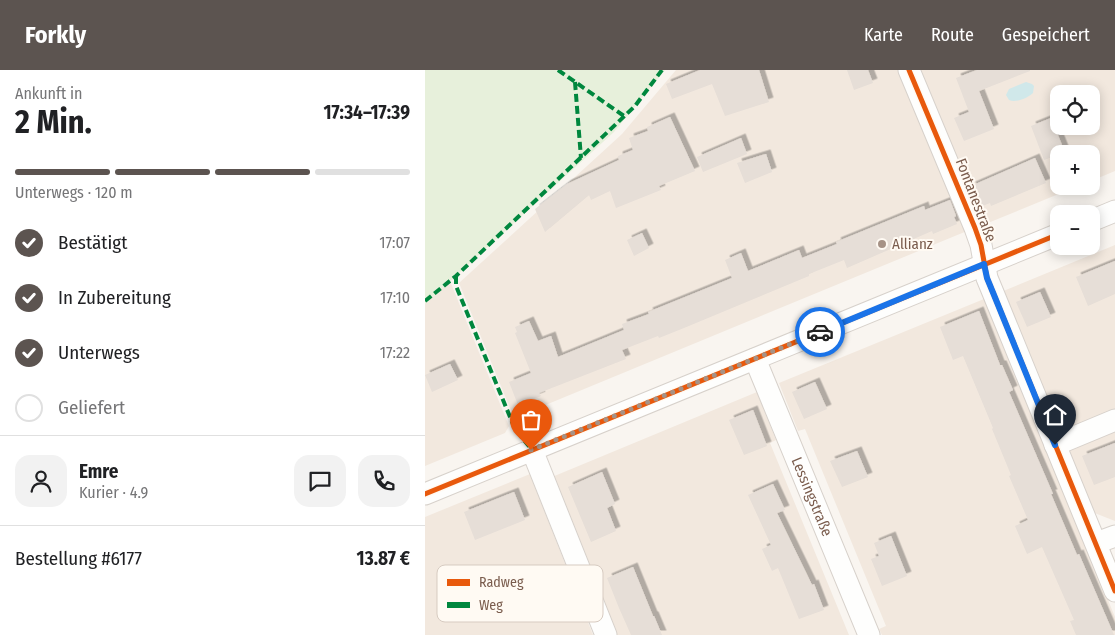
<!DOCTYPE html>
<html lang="de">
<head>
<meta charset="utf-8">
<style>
	body { margin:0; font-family:"Fira Sans Condensed",sans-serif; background:#f2f2f2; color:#202124; height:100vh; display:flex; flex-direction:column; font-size:19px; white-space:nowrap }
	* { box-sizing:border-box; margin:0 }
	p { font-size:16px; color:#757577 }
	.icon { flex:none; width:28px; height:28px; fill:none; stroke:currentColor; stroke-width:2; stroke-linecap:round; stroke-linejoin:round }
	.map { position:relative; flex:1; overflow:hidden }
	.details { display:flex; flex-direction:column; background:#fff; width:425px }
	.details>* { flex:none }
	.fabs { position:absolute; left:625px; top:15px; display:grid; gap:10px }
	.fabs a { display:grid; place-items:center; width:50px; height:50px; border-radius:10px; background:#fff; box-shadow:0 2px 12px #0003; font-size:25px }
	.pin { position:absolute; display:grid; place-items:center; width:42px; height:42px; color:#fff; margin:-51px -21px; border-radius:50% 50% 50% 0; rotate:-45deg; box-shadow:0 0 5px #0007 }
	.pin .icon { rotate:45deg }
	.courier { position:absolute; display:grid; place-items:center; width:50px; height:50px; margin:-25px; border:4px solid #1a73e8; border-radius:50%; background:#fff; color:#222; box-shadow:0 1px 6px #0007 }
	.summary em { font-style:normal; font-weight:700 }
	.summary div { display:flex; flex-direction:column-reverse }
	.summary { display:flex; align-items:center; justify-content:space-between; height:85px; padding:0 15px }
	h1 { font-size:32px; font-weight:700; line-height:38px }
	.bar { display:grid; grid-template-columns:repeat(4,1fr); gap:8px 5px; align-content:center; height:60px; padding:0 15px }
	.bar i { height:6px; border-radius:4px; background:#e0e0e0 }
	.bar .selected { background:#5c5450 }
	.bar p { grid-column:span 4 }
	.line { display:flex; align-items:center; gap:12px; padding:0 15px; border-top:1px solid #e0e0e0 }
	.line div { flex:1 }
	.round { display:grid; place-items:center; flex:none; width:52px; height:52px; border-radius:15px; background:#f2f2f2 }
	ol { padding:0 15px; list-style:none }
	li { display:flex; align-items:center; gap:15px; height:55px }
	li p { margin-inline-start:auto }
	li .icon { padding:5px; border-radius:50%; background:#5c5450; color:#fff; stroke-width:4 }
	li:last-child { color:#757577 }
	li i { width:28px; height:28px; border:2px solid #e0e0e0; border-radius:50% }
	header { display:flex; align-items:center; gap:30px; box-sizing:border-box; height:70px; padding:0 25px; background:#5c5450; color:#fff }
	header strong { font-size:24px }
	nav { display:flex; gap:28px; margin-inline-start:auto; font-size:18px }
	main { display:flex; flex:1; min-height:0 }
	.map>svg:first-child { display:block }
</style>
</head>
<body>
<header>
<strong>Forkly</strong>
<nav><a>Karte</a><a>Route</a><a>Gespeichert</a></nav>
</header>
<main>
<section class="details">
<div class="summary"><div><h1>2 Min.</h1><p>Ankunft in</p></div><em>17:34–17:39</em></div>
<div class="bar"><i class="selected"></i><i class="selected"></i><i class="selected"></i><i></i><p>Unterwegs · 120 m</p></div>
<ol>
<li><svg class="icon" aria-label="check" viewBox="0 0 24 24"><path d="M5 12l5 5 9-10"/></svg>Bestätigt<p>17:07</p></li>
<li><svg class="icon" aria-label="check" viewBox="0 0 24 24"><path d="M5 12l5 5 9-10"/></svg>In Zubereitung<p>17:10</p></li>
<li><svg class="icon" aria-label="check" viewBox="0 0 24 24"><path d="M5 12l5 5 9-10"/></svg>Unterwegs<p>17:22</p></li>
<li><i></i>Geliefert</li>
</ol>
<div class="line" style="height:90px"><a class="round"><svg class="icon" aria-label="person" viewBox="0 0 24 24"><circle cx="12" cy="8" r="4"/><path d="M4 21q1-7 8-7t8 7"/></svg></a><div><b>Emre</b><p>Kurier · 4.9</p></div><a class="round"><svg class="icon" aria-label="chat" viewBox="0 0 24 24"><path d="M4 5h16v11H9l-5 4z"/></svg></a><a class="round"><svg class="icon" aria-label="phone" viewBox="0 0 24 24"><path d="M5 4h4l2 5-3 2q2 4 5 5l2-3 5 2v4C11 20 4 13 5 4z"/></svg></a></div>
<div class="line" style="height:65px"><div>Bestellung #6177</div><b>13.87 €</b></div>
</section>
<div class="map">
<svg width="690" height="565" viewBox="0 0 690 565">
	<defs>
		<filter id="shadow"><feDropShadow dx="4.5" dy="-4.5" stdDeviation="0" flood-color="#0004"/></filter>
	</defs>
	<rect width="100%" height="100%" fill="#f9f5f0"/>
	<g fill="#f2e8de" fill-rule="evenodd">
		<polygon points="251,0 476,0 542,161 89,348 34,213 197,64"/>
		<path d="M493,0H690V101L666,111V84H634V116H653L558,155ZM634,24H666V56H634Z"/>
		<polygon points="690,175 690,342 635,364 576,222"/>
		<polygon points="25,211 84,356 80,363 0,396 0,234"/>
		<polygon points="559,229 690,547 690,565 457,565 454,559 461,556 380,359 373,361 354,313"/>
		<polygon points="332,322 351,370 345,373 424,565 192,565 127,407"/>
		<polygon points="690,357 690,451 667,442 640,377"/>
		<polygon points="105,404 168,565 0,565 0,447"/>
	</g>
	<polygon fill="#e7f0db" points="0,0 240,0 189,62 0,234"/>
	<path fill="#d0e8ea" d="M601,12L607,14L609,16L608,23C603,28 591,33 584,30L581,25L584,19Z"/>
	<g fill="#e6ded7" filter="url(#shadow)">
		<polygon points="275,0 334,0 344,32 300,46 287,14 247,29 241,14"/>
		<polygon points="422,0 443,0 448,13 429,20"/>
		<polygon points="552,0 605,0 605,1 554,21 569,59 539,71 529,48 544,42 531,8"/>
		<polygon points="245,47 270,101 234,116 236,120 191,138 185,121 166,130 164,125 120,162 110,139 142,114 194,90 193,86 208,80 204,68 223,61 222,57"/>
		<polygon points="626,48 639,80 637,80 638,83 619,90 606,56"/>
		<polygon points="316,68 322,84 278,102 272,87"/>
		<polygon points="341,84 347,102 320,113 312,93"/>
		<polygon points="610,88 621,113 566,136 565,133 555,137 546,116"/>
		<polygon points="525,130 531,146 529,147 532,154 508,164 507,161 422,198 419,190 384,204 384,206 259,258 234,268 233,266 197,280 201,289 114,323 116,326 93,335 84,312 106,303 90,263 92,262 90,257 104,251 113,271 126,266 133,287 199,260 197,254 224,244 223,242 307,208 300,190 316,183 323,201 374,180 377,188 412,174 411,172 499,136 500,140"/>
		<polygon points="217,163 224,178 209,186 202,170"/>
		<polygon points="690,191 690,224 663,236 651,207"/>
		<polygon points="615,222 626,247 602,257 591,232"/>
		<polygon points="554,241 575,295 577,295 588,320 584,322 628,424 626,424 652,485 654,484 689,565 651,565 645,551 649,550 617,477 602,484 590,456 603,450 584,406 586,405 567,359 568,358 538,286 528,290 515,257"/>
		<polygon points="25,294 33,310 7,322 0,305"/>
		<polygon points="390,312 402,339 379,349 367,322"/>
		<polygon points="328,340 342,376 319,385 304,350"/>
		<polygon points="690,373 690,407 669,415 657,386"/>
		<polygon points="432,381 443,407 417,417 405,391"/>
		<polygon points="177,402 190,434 182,438 191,461 166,472 143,417"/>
		<polygon points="348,414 360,440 352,443 387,515 389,514 399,540 374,549 353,498 347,501 337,479 346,475 323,425"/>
		<polygon points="89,422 100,450 50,470 39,442"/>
		<polygon points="466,466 482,506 457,516 446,489 454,486 449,473"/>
		<polygon points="208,497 228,546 229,546 237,565 206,565 194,538 182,508"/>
	</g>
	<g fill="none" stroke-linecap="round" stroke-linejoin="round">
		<defs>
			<g id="minor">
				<polyline points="484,0 550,158 556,175 562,208 569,225 690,521"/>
				<polyline points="666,151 690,141"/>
				<path id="s1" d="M330,289L444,565"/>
				<polyline points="630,375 690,350"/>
				<polyline points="107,380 181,565"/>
				<polyline points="0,424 634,164"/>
				<polyline points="671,473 690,466"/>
			</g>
		</defs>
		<use href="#minor" stroke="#d7d1cb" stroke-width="23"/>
		<use href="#minor" stroke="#fefefd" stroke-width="21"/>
		<g stroke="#00873e" stroke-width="4" stroke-dasharray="8 4" stroke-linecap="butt">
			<polyline points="133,0 199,46"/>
			<polyline points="150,12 156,88"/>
			<polyline points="31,206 31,216 90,359 107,380"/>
			<polyline points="0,231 31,206 210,36 237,0"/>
		</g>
		<defs>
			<g id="cycleway">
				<polyline points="484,0 550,158 556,175 562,208 569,225 690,521"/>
				<polyline points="0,424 634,164"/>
			</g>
		</defs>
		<use href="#cycleway" stroke="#fffaf3" stroke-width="8"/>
		<use href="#cycleway" stroke="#e8590c" stroke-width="5"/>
	</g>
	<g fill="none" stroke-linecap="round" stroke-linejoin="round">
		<polyline stroke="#a69286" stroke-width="5" stroke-dasharray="0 9" points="106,380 395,262"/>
		<polyline stroke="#1a73e8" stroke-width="6" points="395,262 559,194 562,208 569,225 630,375"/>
	</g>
	<circle fill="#a69286" stroke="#fffaf3" stroke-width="2" cx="457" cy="174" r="5"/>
	<g text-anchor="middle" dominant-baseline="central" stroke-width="4" stroke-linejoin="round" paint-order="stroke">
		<g font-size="15" fill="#7a5c4d" stroke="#fffaf3">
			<text transform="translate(551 130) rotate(69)">Fontanestraße</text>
			<text stroke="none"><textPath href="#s1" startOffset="149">Lessingstraße</textPath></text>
		</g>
		<g font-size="15" fill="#7a5c4d" stroke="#fffaf3" text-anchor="start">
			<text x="467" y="174">Allianz</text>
		</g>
	</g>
	<rect x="12" y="495" width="166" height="57" rx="8" fill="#fffaf3" stroke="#d7cbc1" stroke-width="1"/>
	<rect x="22" y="509" width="23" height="7" fill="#e8590c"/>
	<rect x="22" y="532" width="23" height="6" fill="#00873e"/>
	<g font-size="14" fill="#7a5c4d">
		<text x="54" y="517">Radweg</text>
		<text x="54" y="540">Weg</text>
	</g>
</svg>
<div class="fabs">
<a><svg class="icon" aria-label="locate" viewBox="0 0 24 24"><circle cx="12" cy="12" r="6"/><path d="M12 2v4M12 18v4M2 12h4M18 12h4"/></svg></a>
<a>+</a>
<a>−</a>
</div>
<div class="pin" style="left:106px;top:380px;background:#ea580c"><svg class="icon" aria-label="bag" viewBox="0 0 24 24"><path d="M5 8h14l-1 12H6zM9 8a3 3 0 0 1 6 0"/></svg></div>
<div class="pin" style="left:630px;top:375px;background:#1f2937"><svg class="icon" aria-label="home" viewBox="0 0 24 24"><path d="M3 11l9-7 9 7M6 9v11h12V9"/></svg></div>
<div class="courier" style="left:395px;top:262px"><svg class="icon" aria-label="car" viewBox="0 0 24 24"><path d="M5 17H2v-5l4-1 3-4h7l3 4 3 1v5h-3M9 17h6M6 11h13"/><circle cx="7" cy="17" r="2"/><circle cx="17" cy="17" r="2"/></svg></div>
</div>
</main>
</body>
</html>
